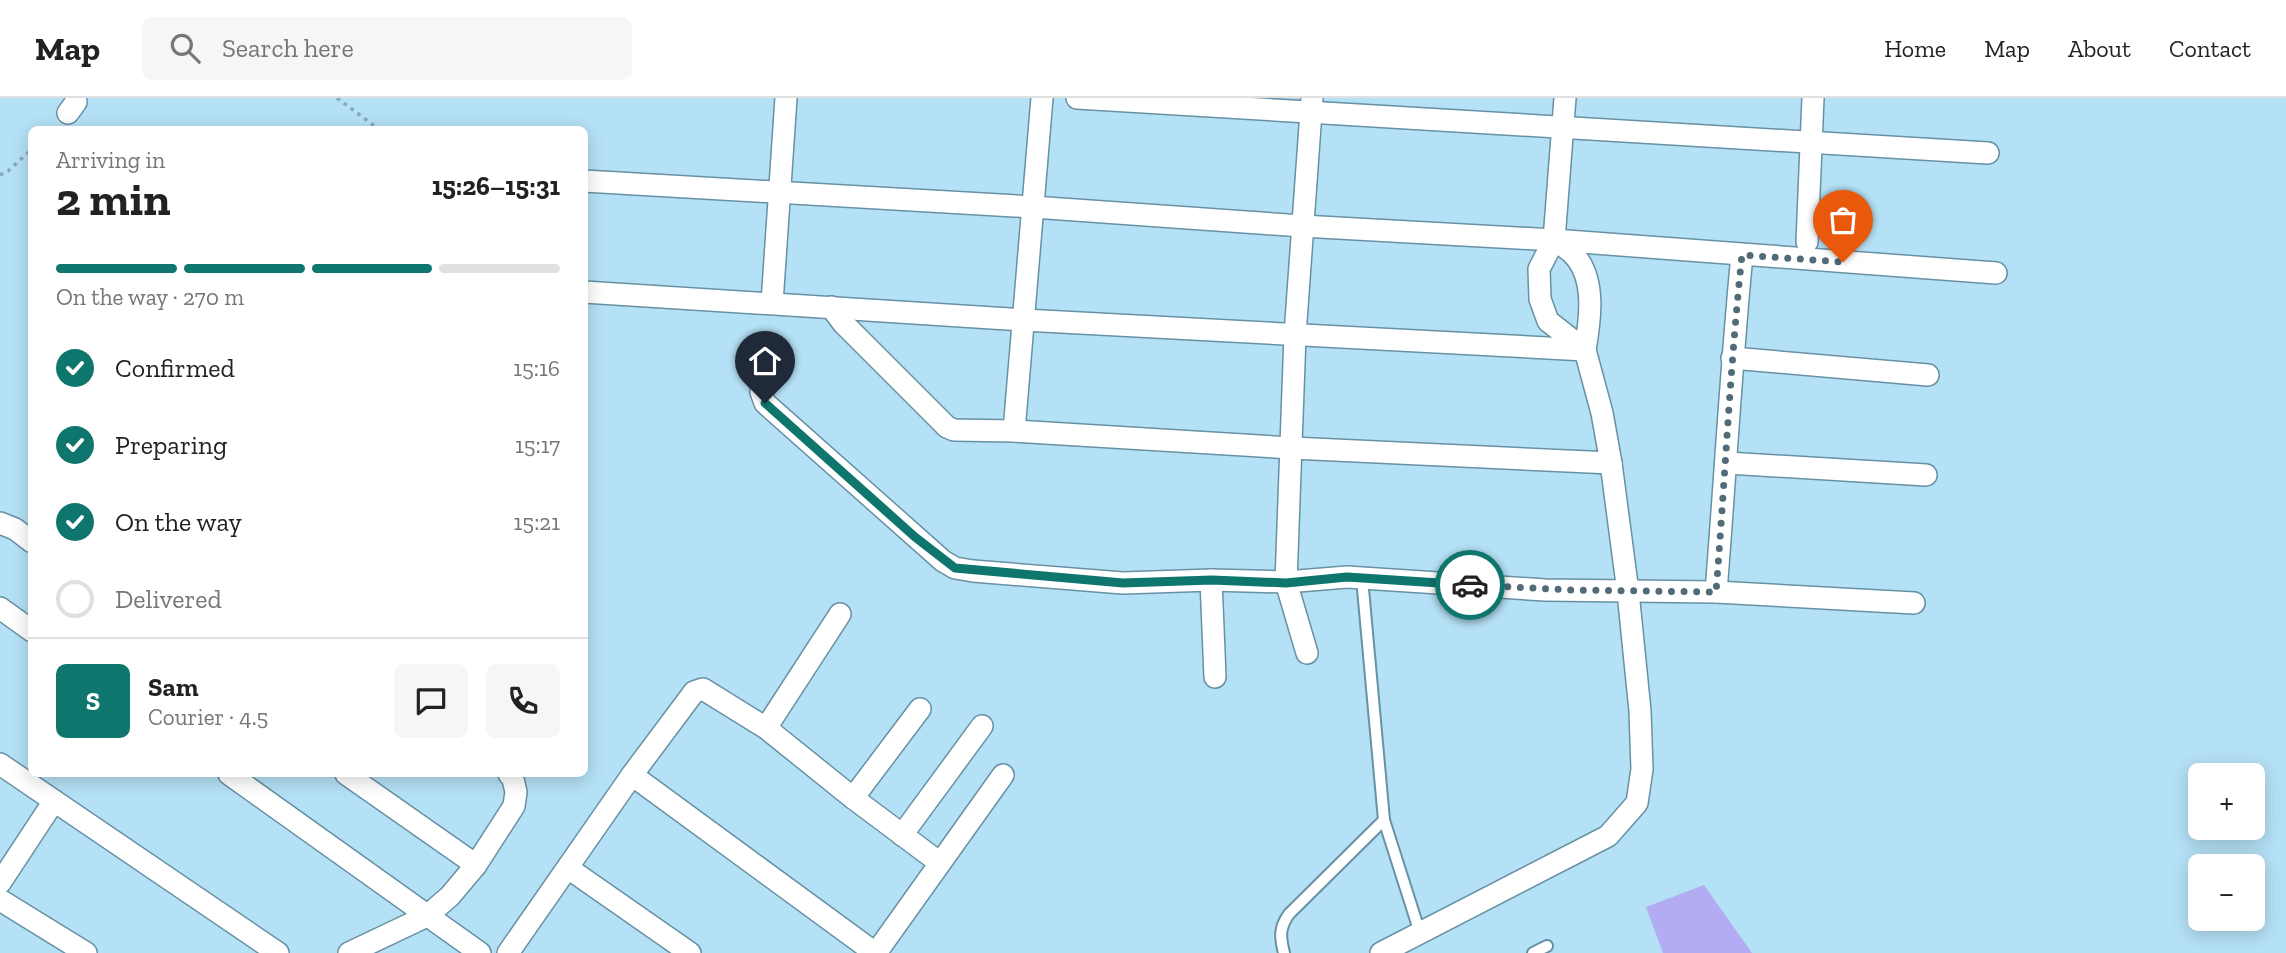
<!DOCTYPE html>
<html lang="en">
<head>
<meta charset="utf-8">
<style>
	body { margin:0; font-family:"Zilla Slab",serif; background:#f6f6f6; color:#222; height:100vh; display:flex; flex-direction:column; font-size:26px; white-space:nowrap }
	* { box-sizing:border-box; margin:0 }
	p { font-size:23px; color:#767676 }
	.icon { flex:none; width:38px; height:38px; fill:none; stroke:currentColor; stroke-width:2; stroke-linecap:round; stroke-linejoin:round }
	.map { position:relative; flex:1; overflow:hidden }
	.panel { position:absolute; left:28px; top:28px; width:560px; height:651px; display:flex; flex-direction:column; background:#fff; border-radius:10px; box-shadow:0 4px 18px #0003 }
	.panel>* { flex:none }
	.controls { position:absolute; left:2188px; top:665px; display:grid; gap:14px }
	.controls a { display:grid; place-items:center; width:77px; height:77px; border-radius:10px; background:#fff; box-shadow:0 4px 18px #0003; font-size:35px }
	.pin { position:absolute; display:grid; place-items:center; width:60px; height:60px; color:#fff; margin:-72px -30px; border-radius:50% 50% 50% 0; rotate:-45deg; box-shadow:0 0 7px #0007 }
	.pin .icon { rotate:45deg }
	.courier { position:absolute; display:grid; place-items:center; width:70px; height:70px; margin:-35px; border:5px solid #0f766e; border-radius:50%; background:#fff; color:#222; box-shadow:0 2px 9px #0007 }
	.headline em { font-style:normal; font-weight:700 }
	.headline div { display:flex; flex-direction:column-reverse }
	.headline { display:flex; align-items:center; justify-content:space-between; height:119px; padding:0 28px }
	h1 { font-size:46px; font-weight:700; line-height:52px }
	.bar { display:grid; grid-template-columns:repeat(4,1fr); gap:10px 7px; align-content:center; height:84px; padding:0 28px }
	.bar i { height:9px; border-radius:5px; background:#e0e0e0 }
	.bar .on { background:#0f766e }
	.bar p { grid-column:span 4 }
	.line { display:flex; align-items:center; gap:18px; padding:0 28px; border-top:2px solid #e0e0e0 }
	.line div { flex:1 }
	.round { display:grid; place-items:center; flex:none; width:74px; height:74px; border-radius:10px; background:#f6f6f6 }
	ol { padding:0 28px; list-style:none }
	li { display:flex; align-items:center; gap:21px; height:77px }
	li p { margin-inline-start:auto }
	li .icon { padding:7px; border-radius:50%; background:#0f766e; color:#fff; stroke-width:4 }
	li:last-child { color:#767676 }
	li i { width:38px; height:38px; border:4px solid #e0e0e0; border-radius:50% }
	header { display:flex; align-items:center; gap:42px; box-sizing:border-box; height:98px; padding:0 35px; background:#fff; border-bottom:2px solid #e0e0e0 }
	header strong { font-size:33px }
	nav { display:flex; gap:38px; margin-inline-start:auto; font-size:24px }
	.search { width:490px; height:63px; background:#f6f6f6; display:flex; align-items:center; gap:18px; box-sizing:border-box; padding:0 24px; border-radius:10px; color:#767676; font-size:26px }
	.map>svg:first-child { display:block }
</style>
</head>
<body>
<header>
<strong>Map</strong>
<div class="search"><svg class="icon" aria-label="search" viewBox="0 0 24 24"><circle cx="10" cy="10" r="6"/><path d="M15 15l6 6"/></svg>Search here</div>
<nav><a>Home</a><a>Map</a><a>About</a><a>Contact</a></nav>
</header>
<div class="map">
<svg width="2286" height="855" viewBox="0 0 2286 855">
	<rect width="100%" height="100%" fill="#b5e1f6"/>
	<polygon fill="#b4acf2" points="1704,787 1752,855 1663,855 1646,809"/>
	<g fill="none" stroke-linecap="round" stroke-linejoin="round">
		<defs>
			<g id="service">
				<polyline points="1384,722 1420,835"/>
				<path d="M1284,855C1280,839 1279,830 1289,816L1384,722L1362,480"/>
				<polyline points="1533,855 1547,848"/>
			</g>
			<g id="minor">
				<polyline points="1077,0 1988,55"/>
				<polyline points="68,15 76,4"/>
				<polyline points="584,83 1033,109 1302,128 1554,142 1996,175"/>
				<polyline points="1807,144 1813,0"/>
				<path d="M584,194L1024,222L1585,252C1590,223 1597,179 1572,155C1567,150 1560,146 1554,142"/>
				<polyline points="772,205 786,0"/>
				<polyline points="831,209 843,225 947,329 954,332 1014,333 1292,350 1611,365"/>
				<polyline points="767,256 761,294 765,305 943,463 955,470 973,473 1123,485 1211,482 1286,484 1347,479 1545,492 1716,494 1914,505"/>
				<polyline points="1732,260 1928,277"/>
				<polyline points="1014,333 1042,0"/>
				<polyline points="1727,365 1926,377"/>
				<polyline points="0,425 15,431 32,444"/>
				<polyline points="1211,482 1215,579"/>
				<path d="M1716,494C1725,382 1731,269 1742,157"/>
				<polyline points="0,510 32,533"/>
				<polyline points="1307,555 1286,484 1295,237 1312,0"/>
				<polyline points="766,630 840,516"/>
				<polyline points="0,666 278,855"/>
				<polyline points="229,676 480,855"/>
				<polyline points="346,676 476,767"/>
				<polyline points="632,677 875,855"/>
				<polyline points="853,700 920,611"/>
				<polyline points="902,737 982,628"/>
				<polyline points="568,770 690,855"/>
				<polyline points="0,785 54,703"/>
				<polyline points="0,802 86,855"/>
				<polyline points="349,855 427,818 450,798 476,767 514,708 516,694 513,681 509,676"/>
				<polyline points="508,855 632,677 694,594 703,591 766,630 853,700 940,765"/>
				<polyline points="876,855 1003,677"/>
				<polyline points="1381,855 1608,738 1637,705 1642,671 1640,613 1628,494 1611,365 1602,315 1585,252 1548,223 1540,201 1539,171 1554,142 1565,0"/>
			</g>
		</defs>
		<use href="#service" stroke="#6791a4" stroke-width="14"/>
		<use href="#minor" stroke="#6791a4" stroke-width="24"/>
		<g stroke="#84a8b9" stroke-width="3.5" stroke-dasharray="3.5 5" stroke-linecap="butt">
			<polyline points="337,0 380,32"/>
			<polyline points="0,77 8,73 32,51"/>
		</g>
		<use href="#service" stroke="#fff" stroke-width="10"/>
		<use href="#minor" stroke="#fff" stroke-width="21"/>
	</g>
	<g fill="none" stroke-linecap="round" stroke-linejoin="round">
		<path stroke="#516b78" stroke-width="7" stroke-dasharray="0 12.6" d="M1470,487L1573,492L1716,494C1725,382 1730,269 1742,157L1843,164"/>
		<polyline stroke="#0f766e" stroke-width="9" points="765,305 915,439 955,470 1123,485 1212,482 1286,485 1347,479 1470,487"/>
	</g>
</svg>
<div class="controls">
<a>+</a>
<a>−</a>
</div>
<div class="pin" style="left:1843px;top:164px;background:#ea580c"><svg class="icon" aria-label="bag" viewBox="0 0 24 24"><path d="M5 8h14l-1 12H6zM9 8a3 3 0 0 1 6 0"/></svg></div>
<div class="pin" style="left:765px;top:305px;background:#1f2937"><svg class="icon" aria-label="home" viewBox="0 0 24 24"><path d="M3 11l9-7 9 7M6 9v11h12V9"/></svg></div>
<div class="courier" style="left:1470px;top:487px"><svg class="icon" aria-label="car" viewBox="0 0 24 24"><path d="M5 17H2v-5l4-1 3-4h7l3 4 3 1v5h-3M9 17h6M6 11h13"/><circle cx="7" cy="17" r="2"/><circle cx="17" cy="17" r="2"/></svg></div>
<section class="panel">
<div class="headline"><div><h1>2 min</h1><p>Arriving in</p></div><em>15:26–15:31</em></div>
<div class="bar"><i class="on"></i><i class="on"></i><i class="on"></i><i></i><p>On the way · 270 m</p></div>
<ol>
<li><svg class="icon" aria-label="check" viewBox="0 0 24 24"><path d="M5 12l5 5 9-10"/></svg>Confirmed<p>15:16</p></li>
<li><svg class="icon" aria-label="check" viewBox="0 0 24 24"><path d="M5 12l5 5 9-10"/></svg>Preparing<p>15:17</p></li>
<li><svg class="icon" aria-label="check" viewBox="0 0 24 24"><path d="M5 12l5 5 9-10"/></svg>On the way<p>15:21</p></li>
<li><i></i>Delivered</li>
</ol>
<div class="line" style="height:126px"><b class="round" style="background:#0f766e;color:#fff">S</b><div><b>Sam</b><p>Courier · 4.5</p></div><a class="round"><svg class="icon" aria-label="chat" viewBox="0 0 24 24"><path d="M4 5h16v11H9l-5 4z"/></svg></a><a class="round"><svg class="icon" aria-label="phone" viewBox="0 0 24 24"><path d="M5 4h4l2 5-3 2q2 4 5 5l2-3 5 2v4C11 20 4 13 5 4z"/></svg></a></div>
</section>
</div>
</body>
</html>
